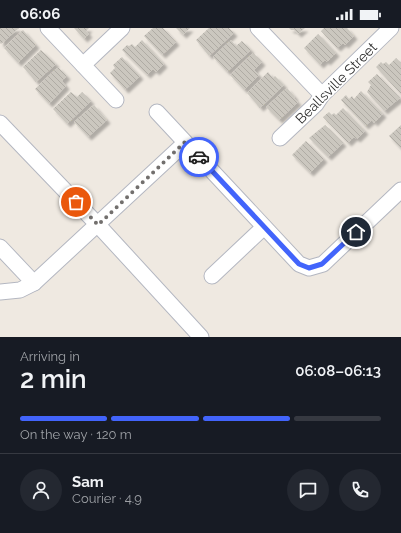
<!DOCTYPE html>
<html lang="en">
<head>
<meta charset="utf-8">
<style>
	body { margin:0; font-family:Raleway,sans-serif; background:#242831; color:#f1f3f6; height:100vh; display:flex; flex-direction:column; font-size:15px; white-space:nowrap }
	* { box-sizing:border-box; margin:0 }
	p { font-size:13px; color:#9ea1a6 }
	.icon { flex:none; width:22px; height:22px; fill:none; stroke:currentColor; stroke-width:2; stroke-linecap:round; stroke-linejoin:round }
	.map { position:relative; height:309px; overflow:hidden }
	.sheet { display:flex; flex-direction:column; background:#171b24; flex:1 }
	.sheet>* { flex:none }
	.pin { position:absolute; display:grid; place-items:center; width:34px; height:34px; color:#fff; margin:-17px; border:2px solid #fff; border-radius:50%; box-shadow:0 1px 4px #0007 }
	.courier { position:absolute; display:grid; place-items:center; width:40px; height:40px; margin:-20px; border:3px solid #4264fb; border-radius:50%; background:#fff; color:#222; box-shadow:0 1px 5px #0007 }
	.headline em { font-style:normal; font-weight:600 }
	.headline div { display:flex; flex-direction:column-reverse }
	.headline { display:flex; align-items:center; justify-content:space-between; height:68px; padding:0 20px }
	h1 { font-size:26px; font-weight:600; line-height:30px }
	.bar { display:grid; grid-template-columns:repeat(4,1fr); gap:6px 4px; align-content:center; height:48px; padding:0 20px }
	.bar i { height:5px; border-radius:3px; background:#363941 }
	.bar .current { background:#4264fb }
	.bar p { grid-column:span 4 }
	.line { display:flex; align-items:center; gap:10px; padding:0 20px; border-top:1px solid #363941 }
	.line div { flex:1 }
	.round { display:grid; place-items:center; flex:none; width:42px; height:42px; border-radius:21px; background:#242831 }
	.status { display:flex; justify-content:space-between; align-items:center; height:28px; padding:0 20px; background:#171b24; direction:ltr }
	.status svg { height:11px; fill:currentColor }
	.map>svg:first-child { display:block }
</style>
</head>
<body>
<div class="status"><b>06:06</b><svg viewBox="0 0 49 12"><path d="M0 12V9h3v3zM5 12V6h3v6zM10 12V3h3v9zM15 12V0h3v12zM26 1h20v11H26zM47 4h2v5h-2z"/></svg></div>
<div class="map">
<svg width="401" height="309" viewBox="0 0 401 309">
	<defs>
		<pattern id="building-back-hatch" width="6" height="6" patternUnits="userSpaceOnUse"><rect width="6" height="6" fill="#cbc7bf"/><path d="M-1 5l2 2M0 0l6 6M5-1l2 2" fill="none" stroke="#afaba4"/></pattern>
		<filter id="shadow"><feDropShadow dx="3.5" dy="3.5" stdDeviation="1" flood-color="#0004"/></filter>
	</defs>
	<rect width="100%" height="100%" fill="#efe9e1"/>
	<g fill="url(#building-back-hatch)" filter="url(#shadow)">
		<polygon points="0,0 19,0 1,16 0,15"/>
		<polygon points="74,0 89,0 86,3 89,6 84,11"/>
		<polygon points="153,0 163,0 176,14 162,27 144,8"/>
		<polygon points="176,0 190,0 183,7"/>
		<polygon points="209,0 229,0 234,5 209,28 196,12"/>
		<polygon points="289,0 305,0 298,6 294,2 291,2"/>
		<polygon points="324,0 347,0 354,8 345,17 343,15 337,20 321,3"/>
		<polygon points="23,2 36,17 18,35 4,20"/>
		<polygon points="318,6 336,25 327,34 325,32 320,37 304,20"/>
		<polygon points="142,12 164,36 156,44 153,41 147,47 122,22 127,17 129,18 132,16 135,19"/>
		<polygon points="231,12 236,18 242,13 251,22 227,44 213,29"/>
		<polygon points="41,22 56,36 36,54 23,39"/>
		<polygon points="253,25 262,34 254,42 259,47 244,62 230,47"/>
		<polygon points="122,29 140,48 125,62 110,45 115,40 113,37"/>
		<polygon points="396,30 401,35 401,66 376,39 381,34 383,36 386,34 389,37"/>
		<polygon points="58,39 67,48 62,53 66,58 49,76 35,61"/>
		<polygon points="268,44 273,50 275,48 284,57 260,80 247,65"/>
		<polygon points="377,46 400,70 384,83 367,64 371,57 368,54"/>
		<polygon points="287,60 295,69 294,70 298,74 279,92 266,79"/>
		<polygon points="361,63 383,86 374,95 372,92 365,98 341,72 346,67 349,71 352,68 354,71"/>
		<polygon points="71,64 77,69 82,64 91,73 67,96 53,81"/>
		<polygon points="94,77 107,92 88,109 74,94"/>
		<polygon points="343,80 365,103 357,111 354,109 348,115 323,89 329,84 332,87 334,85 336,87"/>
		<polygon points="325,97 343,115 328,129 309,110"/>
		<polygon points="401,97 401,121 389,108"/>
		<polygon points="306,113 324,131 310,145 292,127"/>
	</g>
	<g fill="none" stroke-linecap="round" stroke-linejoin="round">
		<defs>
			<g id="minor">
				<polyline points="48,0 116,72"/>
				<polyline points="258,0 322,67"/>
				<polyline points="83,37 122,0"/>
				<polyline points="157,84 299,236 309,240 323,236 401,162"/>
				<polyline points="0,95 98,197 201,309"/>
				<polyline points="280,110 316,76 322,67 391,0"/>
				<polyline points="0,219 34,255"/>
				<polyline points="212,248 264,199"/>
				<polyline points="0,264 20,262 34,255 185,115"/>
			</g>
		</defs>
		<use href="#minor" stroke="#b4b7c1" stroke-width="17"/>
		<use href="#minor" stroke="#fff" stroke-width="15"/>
	</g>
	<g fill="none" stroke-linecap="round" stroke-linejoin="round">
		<polyline stroke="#726f6d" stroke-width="4" stroke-dasharray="0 7.2" points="76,174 98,197 185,114 199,129"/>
		<polyline stroke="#4264fb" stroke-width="5" points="199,129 299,236 309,240 322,236 356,204"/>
	</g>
	<g text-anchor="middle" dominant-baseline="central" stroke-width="3" stroke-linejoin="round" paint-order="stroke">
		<g font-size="14" fill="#2e2e2e" stroke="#fff">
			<text transform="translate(336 55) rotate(-45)">Beallsville Street</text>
		</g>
	</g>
</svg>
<div class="pin" style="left:76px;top:174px;background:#ea580c"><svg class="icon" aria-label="bag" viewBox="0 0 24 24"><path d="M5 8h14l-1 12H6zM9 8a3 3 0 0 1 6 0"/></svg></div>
<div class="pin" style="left:356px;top:204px;background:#1f2937"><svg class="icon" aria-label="home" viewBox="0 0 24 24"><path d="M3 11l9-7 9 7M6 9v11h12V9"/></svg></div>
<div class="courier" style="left:199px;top:129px"><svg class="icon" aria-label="car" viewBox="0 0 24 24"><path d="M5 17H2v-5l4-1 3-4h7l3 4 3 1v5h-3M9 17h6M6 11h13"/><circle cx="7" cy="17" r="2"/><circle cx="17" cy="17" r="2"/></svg></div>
</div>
<section class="sheet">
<div class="headline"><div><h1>2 min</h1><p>Arriving in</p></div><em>06:08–06:13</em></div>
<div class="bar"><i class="current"></i><i class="current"></i><i class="current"></i><i></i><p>On the way · 120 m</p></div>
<div class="line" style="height:72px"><a class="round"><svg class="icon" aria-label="person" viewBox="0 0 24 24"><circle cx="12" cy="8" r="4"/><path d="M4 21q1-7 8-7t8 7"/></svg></a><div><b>Sam</b><p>Courier · 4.9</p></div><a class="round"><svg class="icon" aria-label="chat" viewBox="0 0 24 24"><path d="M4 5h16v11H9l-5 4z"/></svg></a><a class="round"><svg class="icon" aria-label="phone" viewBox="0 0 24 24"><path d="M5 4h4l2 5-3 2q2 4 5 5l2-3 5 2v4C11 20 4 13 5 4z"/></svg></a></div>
</section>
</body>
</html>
